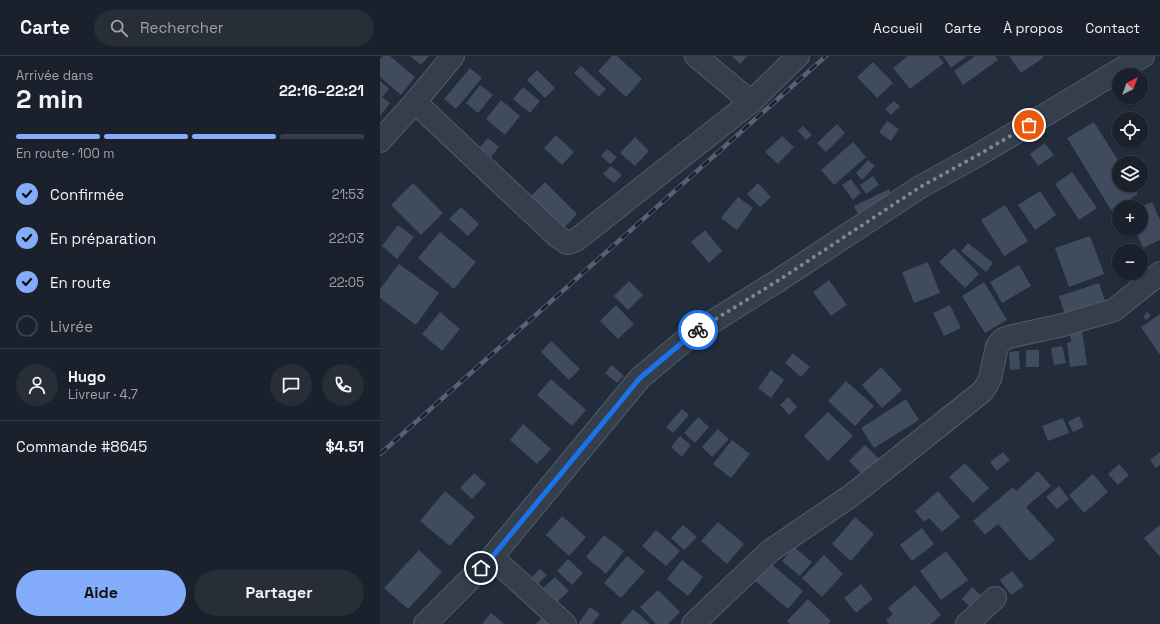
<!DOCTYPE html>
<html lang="fr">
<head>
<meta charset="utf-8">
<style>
	body { margin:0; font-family:"Space Grotesk",sans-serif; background:#272e38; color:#f1f3f6; height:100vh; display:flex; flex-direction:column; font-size:15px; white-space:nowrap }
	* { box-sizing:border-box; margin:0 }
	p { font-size:13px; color:#9fa3a9 }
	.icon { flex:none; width:22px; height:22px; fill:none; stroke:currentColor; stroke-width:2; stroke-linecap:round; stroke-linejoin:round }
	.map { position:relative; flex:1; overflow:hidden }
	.sheet { display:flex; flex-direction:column; background:#1a212c; width:380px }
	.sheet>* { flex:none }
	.needle { width:26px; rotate:41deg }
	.tools { position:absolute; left:732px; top:12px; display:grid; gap:8px }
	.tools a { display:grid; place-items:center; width:36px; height:36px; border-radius:50%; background:#1a212c; box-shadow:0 1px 3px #0004,0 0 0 1px #383e48; font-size:20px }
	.pin { position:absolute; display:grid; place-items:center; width:34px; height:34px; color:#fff; margin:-17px; border:2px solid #fff; border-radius:50%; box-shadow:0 1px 4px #0007 }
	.courier { position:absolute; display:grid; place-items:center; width:40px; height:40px; margin:-20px; border:3px solid #1a73e8; border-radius:50%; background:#fff; color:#222; box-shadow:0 1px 5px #0007 }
	.head em { font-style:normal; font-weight:800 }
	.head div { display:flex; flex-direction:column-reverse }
	.head { display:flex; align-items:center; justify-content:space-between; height:68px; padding:0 16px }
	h1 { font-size:26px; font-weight:800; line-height:30px }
	.bar { display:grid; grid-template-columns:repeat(4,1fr); gap:6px 4px; align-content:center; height:48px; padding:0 16px }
	.bar i { height:5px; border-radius:3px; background:#383e48 }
	.bar .on { background:#83acfa }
	.bar p { grid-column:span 4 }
	.line { display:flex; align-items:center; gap:10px; padding:0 16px; border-top:1px solid #383e48 }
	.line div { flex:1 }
	.round { display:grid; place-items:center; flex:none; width:42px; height:42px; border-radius:21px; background:#272e38 }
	ol { padding:0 16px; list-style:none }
	li { display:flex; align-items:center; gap:12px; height:44px }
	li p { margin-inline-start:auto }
	li .icon { padding:4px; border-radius:50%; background:#83acfa; color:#111; stroke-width:4 }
	li:last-child { color:#9fa3a9 }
	li i { width:22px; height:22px; border:2px solid #383e48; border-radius:50% }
	.button { display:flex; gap:8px; margin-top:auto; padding:8px 16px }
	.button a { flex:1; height:46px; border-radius:24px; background:#83acfa; color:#111; font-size:16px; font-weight:800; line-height:46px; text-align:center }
	.button a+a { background:#272e38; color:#f1f3f6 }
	header { display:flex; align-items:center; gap:24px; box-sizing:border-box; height:56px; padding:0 20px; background:#1a212c; border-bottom:1px solid #383e48 }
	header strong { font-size:19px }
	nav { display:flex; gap:22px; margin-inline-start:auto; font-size:14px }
	.search { width:280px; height:36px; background:#272e38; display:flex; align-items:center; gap:10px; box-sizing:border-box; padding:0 14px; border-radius:22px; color:#9fa3a9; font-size:15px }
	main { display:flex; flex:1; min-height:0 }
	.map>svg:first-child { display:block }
</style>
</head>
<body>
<header>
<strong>Carte</strong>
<div class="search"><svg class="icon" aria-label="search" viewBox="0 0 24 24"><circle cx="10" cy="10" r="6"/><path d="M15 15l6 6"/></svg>Rechercher</div>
<nav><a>Accueil</a><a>Carte</a><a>À propos</a><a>Contact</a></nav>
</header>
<main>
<section class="sheet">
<div class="head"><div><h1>2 min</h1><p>Arrivée dans</p></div><em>22:16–22:21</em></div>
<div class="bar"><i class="on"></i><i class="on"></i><i class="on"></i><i></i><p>En route · 100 m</p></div>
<ol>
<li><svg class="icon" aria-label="check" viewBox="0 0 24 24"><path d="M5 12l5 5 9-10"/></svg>Confirmée<p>21:53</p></li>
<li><svg class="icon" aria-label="check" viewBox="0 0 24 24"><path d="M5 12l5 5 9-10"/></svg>En préparation<p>22:03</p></li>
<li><svg class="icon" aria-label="check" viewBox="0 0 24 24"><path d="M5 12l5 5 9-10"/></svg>En route<p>22:05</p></li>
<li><i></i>Livrée</li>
</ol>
<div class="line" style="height:72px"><a class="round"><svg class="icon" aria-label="person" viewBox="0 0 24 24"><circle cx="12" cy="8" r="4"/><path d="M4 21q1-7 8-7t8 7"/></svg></a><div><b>Hugo</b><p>Livreur · 4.7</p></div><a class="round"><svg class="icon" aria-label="chat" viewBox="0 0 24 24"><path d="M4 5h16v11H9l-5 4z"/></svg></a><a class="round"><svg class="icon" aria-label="phone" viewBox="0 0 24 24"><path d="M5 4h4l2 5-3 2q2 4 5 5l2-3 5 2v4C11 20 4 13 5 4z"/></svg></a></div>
<div class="line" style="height:52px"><div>Commande #8645</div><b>$4.51</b></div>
<div class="button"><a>Aide</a><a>Partager</a></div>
</section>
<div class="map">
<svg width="780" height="568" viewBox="0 0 780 568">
	<rect width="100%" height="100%" fill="#222c3b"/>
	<g fill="#404b5d">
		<polygon points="3,0 10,0 35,21 21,39 0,21 0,3"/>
		<polygon points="30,0 49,0 41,9"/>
		<polygon points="232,0 237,0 262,23 246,41 218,15"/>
		<polygon points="352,0 367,0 360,8"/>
		<polygon points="528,0 558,0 564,7 530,33 513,12"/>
		<polygon points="563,0 587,0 571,12"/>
		<polygon points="595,0 615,0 618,4 583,29 574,15"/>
		<polygon points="629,0 662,0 663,2 641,17"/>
		<polygon points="493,6 513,27 497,42 477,21"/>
		<polygon points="201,10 226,33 219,41 194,17"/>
		<polygon points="90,12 102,22 76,53 64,43"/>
		<polygon points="157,14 175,32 165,42 147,24"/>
		<polygon points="0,25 9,33 2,41 10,47 0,60"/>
		<polygon points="100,29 113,39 98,57 86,47"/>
		<polygon points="143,31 160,45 150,57 133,43"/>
		<polygon points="121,44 140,60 125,79 106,63"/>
		<polygon points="514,45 520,50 511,59 505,53"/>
		<polygon points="507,65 519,73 511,85 499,76"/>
		<polygon points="714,66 739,106 739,129 753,129 758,138 731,154 687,82"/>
		<polygon points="457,68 465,77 446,96 437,87"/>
		<polygon points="423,70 432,79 426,84 418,75"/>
		<polygon points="176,79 194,96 182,109 164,92"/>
		<polygon points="402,80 414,91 398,108 385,96"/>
		<polygon points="255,81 269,95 255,110 240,97"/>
		<polygon points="108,82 119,91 111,101 100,91"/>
		<polygon points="473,86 486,101 454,129 441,114"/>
		<polygon points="665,87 674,99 658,110 650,98"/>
		<polygon points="227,93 237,101 230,108 221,100"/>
		<polygon points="488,104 495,110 482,124 476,117"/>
		<polygon points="231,110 242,119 234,127 223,118"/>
		<polygon points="692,116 717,152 699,164 675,128"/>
		<polygon points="493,120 499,129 486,138 480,129"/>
		<polygon points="471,123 481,137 473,144 462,129"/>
		<polygon points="165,126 197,158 184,172 151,140"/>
		<polygon points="33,127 63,157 41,179 11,149"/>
		<polygon points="378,127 391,141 380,151 367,138"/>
		<polygon points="509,133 516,147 481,164 474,150"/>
		<polygon points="660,135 676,159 655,174 638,149"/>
		<polygon points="358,141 373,152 357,174 341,162"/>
		<polygon points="772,146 780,164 780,184 763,192 755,173 761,173 761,151"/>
		<polygon points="625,149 648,185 624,200 601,164"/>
		<polygon points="81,151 99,168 88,180 69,163"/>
		<polygon points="18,169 34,181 17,203 2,190"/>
		<polygon points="325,174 342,195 329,207 311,186"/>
		<polygon points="60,176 96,206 74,233 38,202"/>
		<polygon points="710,180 724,218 689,231 675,192"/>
		<polygon points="588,187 613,207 606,216 581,195"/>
		<polygon points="574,192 599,218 585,232 559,206"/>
		<polygon points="548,206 560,237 534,247 522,216"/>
		<polygon points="19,208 59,237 36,269 0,242 0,233"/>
		<polygon points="639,209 651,230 622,247 610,226"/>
		<polygon points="449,224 467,249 451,260 433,236"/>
		<polygon points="249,225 263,239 248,254 234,240"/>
		<polygon points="604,226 627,264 605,277 582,240"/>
		<polygon points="719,227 727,251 687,265 679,240"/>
		<polygon points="236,249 254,268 238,283 220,265"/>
		<polygon points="570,249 581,272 564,280 553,257"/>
		<polygon points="60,256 80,273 62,295 42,278"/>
		<polygon points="767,256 771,259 767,264 763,261"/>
		<polygon points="780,258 780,299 761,271"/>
		<polygon points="702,273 707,309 690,311 687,287 691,286 690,274"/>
		<polygon points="171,285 200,313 189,324 161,296"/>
		<polygon points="682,290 686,307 674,309 671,292"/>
		<rect x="646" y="294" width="13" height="17"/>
		<polygon points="639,295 640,313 630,314 629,296"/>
		<polygon points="413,297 430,311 421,321 405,307"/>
		<polygon points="232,309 244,320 237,327 225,317"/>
		<polygon points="501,311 522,334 502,352 482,329"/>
		<polygon points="391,314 404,324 391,342 378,332"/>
		<polygon points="171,323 206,354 192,370 157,339"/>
		<polygon points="466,325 494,350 475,370 448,345"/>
		<polygon points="408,341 417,351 409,359 400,349"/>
		<polygon points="526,343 539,364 494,392 481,372"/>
		<polygon points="302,353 309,359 293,377 286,371"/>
		<polygon points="448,356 473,380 448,405 424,380"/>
		<polygon points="699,360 704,371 693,376 688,366"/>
		<polygon points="318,361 329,371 315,387 304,377"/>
		<polygon points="683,362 689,377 668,385 662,370"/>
		<polygon points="143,368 171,393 157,408 130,384"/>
		<polygon points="338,373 349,383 332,401 322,391"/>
		<polygon points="300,380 311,389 302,401 291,391"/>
		<polygon points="352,384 370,398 351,422 333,408"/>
		<polygon points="485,389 500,404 484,420 469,405"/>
		<polygon points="623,396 630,404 617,415 610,406"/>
		<polygon points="780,396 780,409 776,412 770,404"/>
		<polygon points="585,407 609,432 593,447 569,421"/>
		<polygon points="739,408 749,419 738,429 728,418"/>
		<polygon points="658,415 671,430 646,451 675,484 650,505 618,468 605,479 593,465 633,431 636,435"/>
		<polygon points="94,417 106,428 92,443 80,432"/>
		<polygon points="713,418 728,436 704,457 689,439"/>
		<polygon points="679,430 689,443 677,453 666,441"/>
		<polygon points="65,435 95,461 70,490 40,465"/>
		<polygon points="558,435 580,461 562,476 549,462 544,466 535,455"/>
		<polygon points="182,460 206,481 189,500 166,479"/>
		<polygon points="475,461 494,478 471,505 452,488"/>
		<polygon points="338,466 364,488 347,508 321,485"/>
		<polygon points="303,469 317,481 304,494 291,482"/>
		<polygon points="780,469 780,501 764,482"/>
		<polygon points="542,472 554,488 532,505 520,489"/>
		<polygon points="276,474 300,495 286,510 262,490"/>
		<polygon points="224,479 244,495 226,518 206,501"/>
		<polygon points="414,491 432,506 420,520 402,505"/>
		<polygon points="39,494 62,516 28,553 4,532"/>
		<polygon points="566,495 588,524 561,544 540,515"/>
		<polygon points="444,499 463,518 442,541 422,522"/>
		<polygon points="247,500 265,515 241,542 224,527"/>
		<polygon points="188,503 203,517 192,529 177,515"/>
		<polygon points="302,504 323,521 308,540 287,523"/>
		<polygon points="389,506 423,535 408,553 374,524"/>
		<polygon points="160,513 167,519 154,532 148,525"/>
		<polygon points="632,515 644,530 631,539 620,524"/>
		<polygon points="175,521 189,535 173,550 159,536"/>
		<polygon points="481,528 493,543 476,557 464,542"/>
		<polygon points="535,529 561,559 551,568 509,568 506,564 513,558 508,552"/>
		<polygon points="592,531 604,542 594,554 582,543"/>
		<polygon points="278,534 300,556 288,568 276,568 260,551"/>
		<polygon points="428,543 451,565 448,568 410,568 407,565"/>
		<polygon points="210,551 220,558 212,568 198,568"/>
		<polygon points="253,553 270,568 240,568"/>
		<polygon points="111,557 124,568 102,568"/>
		<polygon points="163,561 171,568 156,568"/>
	</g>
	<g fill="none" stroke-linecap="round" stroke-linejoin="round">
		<defs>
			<g id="minor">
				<polyline points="316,0 371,46"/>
				<polyline points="35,46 177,180 187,187 196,184 371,46 418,0"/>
				<polyline points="0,85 35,46 73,0"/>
				<polyline points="112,501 185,568"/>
				<polyline points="313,568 390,495 472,439 603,335 610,323 617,290 623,283 633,280 683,269 734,254 780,217"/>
				<polyline points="587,568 615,542"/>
			</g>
			<polyline id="tertiary" points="45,568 112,501 260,322 310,280 399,224 540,131 598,99 763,0"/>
		</defs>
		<use href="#minor" stroke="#535b69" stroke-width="24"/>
		<use href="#tertiary" stroke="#535b69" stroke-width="24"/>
		<use href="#minor" stroke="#353e4b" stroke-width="22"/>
		<use href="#tertiary" stroke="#353e4b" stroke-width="22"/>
		<defs>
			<polyline id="rail" points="0,398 446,0"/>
		</defs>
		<use href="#rail" stroke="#576173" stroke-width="4.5"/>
		<use href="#rail" stroke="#1b2330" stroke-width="3" stroke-dasharray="9" stroke-linecap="butt"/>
	</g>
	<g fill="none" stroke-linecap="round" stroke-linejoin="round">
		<polyline stroke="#7e8796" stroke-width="4" stroke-dasharray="0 7.2" points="318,274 399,224 540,131 598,99 649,69"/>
		<polyline stroke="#1a73e8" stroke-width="5" points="101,512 112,501 260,322 310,280 318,274"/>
	</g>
</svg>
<div class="tools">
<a><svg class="needle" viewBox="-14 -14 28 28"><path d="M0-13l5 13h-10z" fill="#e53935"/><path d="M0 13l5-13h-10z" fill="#9fa3a9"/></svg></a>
<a><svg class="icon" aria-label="locate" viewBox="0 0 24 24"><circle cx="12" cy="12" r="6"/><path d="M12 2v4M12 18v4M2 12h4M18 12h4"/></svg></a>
<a><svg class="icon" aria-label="layers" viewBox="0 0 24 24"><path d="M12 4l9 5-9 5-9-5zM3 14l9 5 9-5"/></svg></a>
<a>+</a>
<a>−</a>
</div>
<div class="pin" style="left:649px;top:69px;background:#ea580c"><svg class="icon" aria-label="bag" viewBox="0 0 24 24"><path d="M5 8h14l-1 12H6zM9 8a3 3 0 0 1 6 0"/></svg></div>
<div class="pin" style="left:101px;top:512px;background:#1f2937"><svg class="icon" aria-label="home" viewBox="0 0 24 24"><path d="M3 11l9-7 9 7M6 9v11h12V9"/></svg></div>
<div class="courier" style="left:318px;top:274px"><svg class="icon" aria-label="bike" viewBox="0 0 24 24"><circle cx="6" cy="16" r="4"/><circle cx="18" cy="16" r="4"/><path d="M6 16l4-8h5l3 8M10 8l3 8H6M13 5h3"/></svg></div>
</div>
</main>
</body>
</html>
